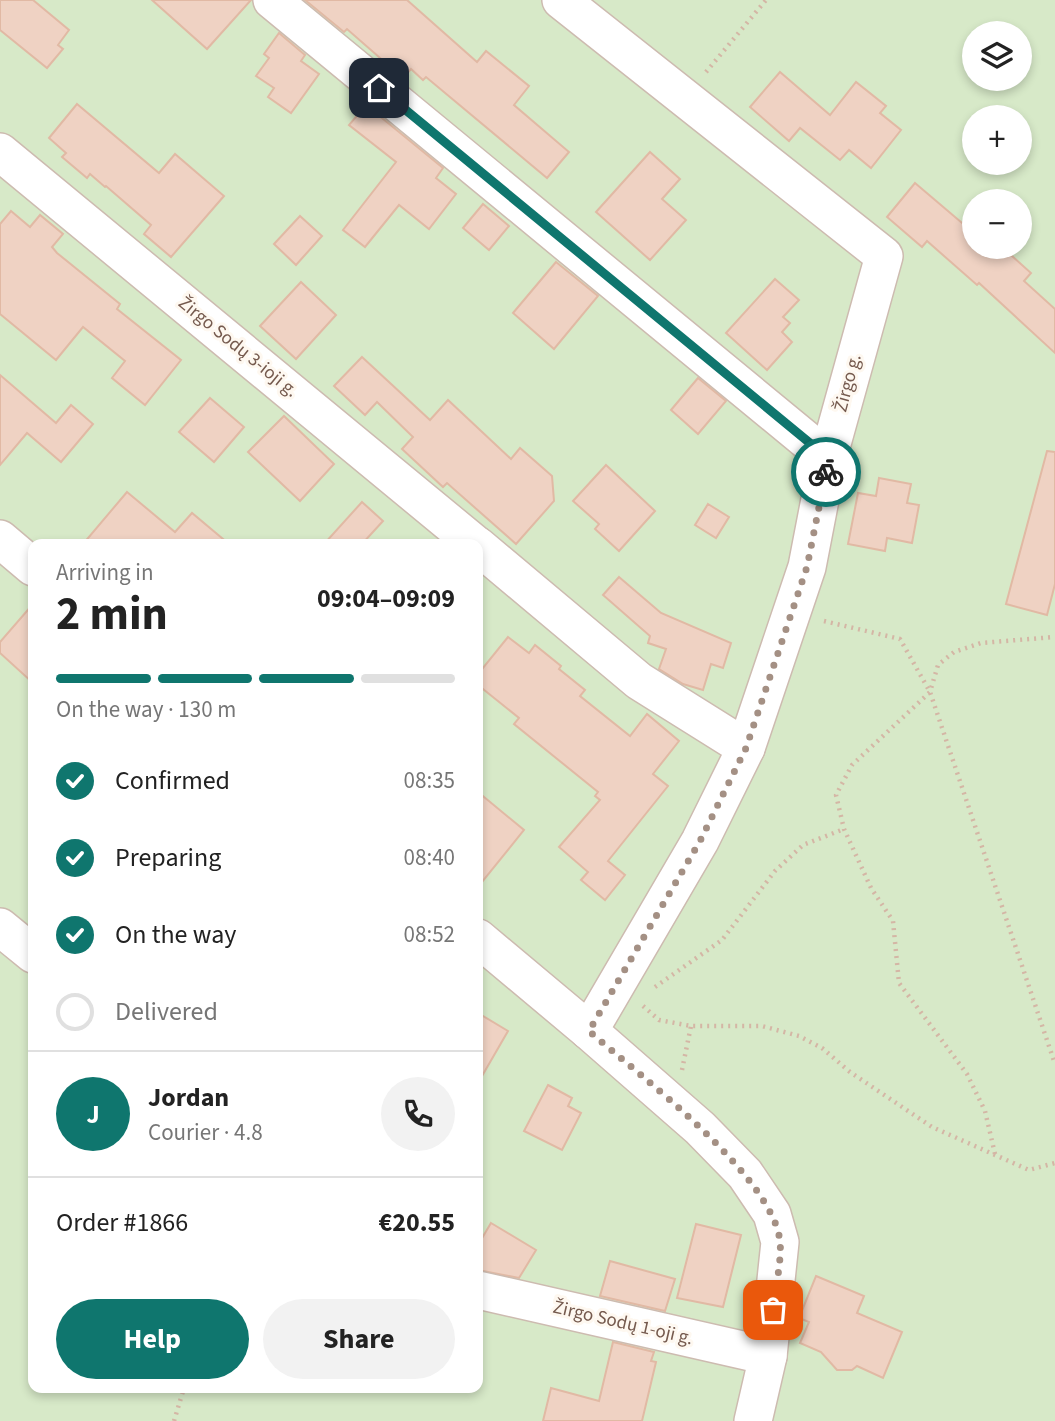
<!DOCTYPE html>
<html lang="en">
<head>
<meta charset="utf-8">
<style>
	body { margin:0; font-family:"Source Sans 3",sans-serif; background:#f2f2f2; color:#222; height:100vh; display:flex; flex-direction:column; font-size:26px; white-space:nowrap }
	* { box-sizing:border-box; margin:0 }
	p { font-size:23px; color:#767676 }
	.icon { flex:none; width:38px; height:38px; fill:none; stroke:currentColor; stroke-width:2; stroke-linecap:round; stroke-linejoin:round }
	.map { position:relative; flex:1; overflow:hidden }
	.drawer { position:absolute; left:28px; top:539px; width:455px; height:854px; display:flex; flex-direction:column; background:#fff; border-radius:14px; box-shadow:0 4px 10px #0003 }
	.drawer>* { flex:none }
	.buttons { position:absolute; left:962px; top:21px; display:grid; gap:14px }
	.buttons a { display:grid; place-items:center; width:70px; height:70px; border-radius:50%; background:#fff; box-shadow:0 4px 10px #0003; font-size:35px }
	.pin { position:absolute; display:grid; place-items:center; width:60px; height:60px; color:#fff; margin:-30px; border-radius:14px; box-shadow:0 4px 10px #0006 }
	.courier { position:absolute; display:grid; place-items:center; width:70px; height:70px; margin:-35px; border:5px solid #0f766e; border-radius:50%; background:#fff; color:#222; box-shadow:0 2px 9px #0007 }
	.summary em { font-style:normal; font-weight:700 }
	.summary div { display:flex; flex-direction:column-reverse }
	.summary { display:flex; align-items:center; justify-content:space-between; height:119px; padding:0 28px }
	h1 { font-size:46px; font-weight:700; line-height:52px }
	.bar { display:grid; grid-template-columns:repeat(4,1fr); gap:10px 7px; align-content:center; height:84px; padding:0 28px }
	.bar i { height:9px; border-radius:5px; background:#e0e0e0 }
	.bar .on { background:#0f766e }
	.bar p { grid-column:span 4 }
	.line { display:flex; align-items:center; gap:18px; padding:0 28px; border-top:2px solid #e0e0e0 }
	.line div { flex:1 }
	.round { display:grid; place-items:center; flex:none; width:74px; height:74px; border-radius:37px; background:#f2f2f2 }
	ol { padding:0 28px; list-style:none }
	li { display:flex; align-items:center; gap:21px; height:77px }
	li p { margin-inline-start:auto }
	li .icon { padding:7px; border-radius:50%; background:#0f766e; color:#fff; stroke-width:4 }
	li:last-child { color:#767676 }
	li i { width:38px; height:38px; border:4px solid #e0e0e0; border-radius:50% }
	.cta { display:flex; gap:14px; margin-top:auto; padding:14px 28px }
	.cta a { flex:1; height:80px; border-radius:42px; background:#0f766e; color:#fff; font-size:28px; font-weight:700; line-height:80px; text-align:center }
	.cta a+a { background:#f2f2f2; color:#222 }
	.map>svg:first-child { display:block }
</style>
</head>
<body>
<div class="map">
<svg width="1055" height="1421" viewBox="0 0 1055 1421">
	<rect width="100%" height="100%" fill="#fbf4e9"/>
	<path fill="#d7e9c8" fill-rule="evenodd" d="M0,0H1055V1421H0ZM975,33H1020V79H975ZM975,117H1020V163H975ZM975,201H1020V247H975ZM33,544H478V1388H33Z"/>
	<g fill="#efd2c3" stroke="#e1b9a4" stroke-width="2">
		<polygon points="0,0 33,0 69,30 58,45 63,49 47,68 0,30"/>
		<polygon points="152,0 251,0 207,49"/>
		<polygon points="305,0 407,0 477,62 486,51 529,86 514,105 569,152 547,178 426,77 423,80 411,69 403,78 347,29 344,32"/>
		<polygon points="279,33 305,55 301,61 319,74 291,113 268,97 274,88 256,76 269,58 264,54"/>
		<polygon points="780,72 830,115 856,82 886,106 880,113 901,130 871,168 849,150 840,160 800,128 789,141 750,107"/>
		<polygon points="77,104 159,173 175,154 224,196 171,257 144,234 151,225 106,186 105,187 90,174 87,178 62,157 66,153 49,138"/>
		<polygon points="366,105 443,168 436,178 456,194 429,229 399,205 365,247 343,230 396,162 349,125"/>
		<polygon points="650,152 680,179 662,199 686,220 650,260 596,212"/>
		<polygon points="915,183 975,234 975,247 1002,247 1031,273 1024,281 1055,309 1055,353 979,283 977,285 927,241 922,247 887,217"/>
		<polygon points="483,204 509,226 489,250 463,228"/>
		<polygon points="11,211 30,227 40,215 63,234 52,247 57,253 120,304 117,309 181,360 145,405 112,378 125,361 83,327 56,360 0,314 0,224"/>
		<polygon points="300,216 322,236 296,265 274,244"/>
		<polygon points="556,262 598,296 554,349 513,313"/>
		<polygon points="775,279 799,300 783,317 790,323 782,332 792,342 767,370 726,333"/>
		<polygon points="301,282 336,315 296,359 260,326"/>
		<polygon points="362,357 430,420 448,400 511,459 520,448 552,476 554,501 516,544 447,483 443,487 402,449 413,437 377,402 365,415 334,386"/>
		<polygon points="0,375 56,423 71,405 93,424 61,462 27,433 0,465"/>
		<polygon points="698,378 726,401 698,434 671,410"/>
		<polygon points="210,398 244,427 214,462 179,432"/>
		<polygon points="284,416 334,464 300,501 248,452"/>
		<polygon points="1047,451 1055,452 1055,584 1047,615 1006,604"/>
		<polygon points="606,465 655,511 619,551 595,529 599,524 573,501"/>
		<polygon points="879,478 911,484 907,503 919,505 912,543 887,538 885,551 848,544 858,493 876,496"/>
		<polygon points="127,492 175,532 192,513 229,544 83,544"/>
		<polygon points="362,502 383,521 362,544 324,544"/>
		<polygon points="708,504 729,517 716,538 695,525"/>
		<polygon points="619,577 661,613 731,643 723,668 711,664 703,690 683,684 659,669 666,649 648,643 650,636 603,595"/>
		<polygon points="33,604 33,683 0,653 0,642"/>
		<polygon points="508,637 529,653 535,645 561,666 559,669 585,690 580,696 630,736 647,714 679,741 653,774 668,786 608,861 625,875 605,900 581,880 588,872 559,847 600,800 595,796 598,792 514,724 519,718 478,685 478,674"/>
		<polygon points="478,792 524,830 478,887"/>
		<polygon points="478,1013 508,1031 478,1083"/>
		<polygon points="548,1085 572,1098 568,1106 581,1113 562,1150 524,1131"/>
		<polygon points="491,1223 536,1250 519,1278 478,1270 478,1245"/>
		<polygon points="696,1224 741,1235 723,1307 677,1298"/>
		<polygon points="610,1261 675,1279 665,1311 600,1296"/>
		<polygon points="816,1276 864,1296 857,1313 902,1332 883,1378 857,1366 852,1370 837,1370 821,1352 800,1343 809,1322 799,1318"/>
		<polygon points="613,1342 654,1352 651,1361 656,1362 642,1421 543,1421 551,1388 599,1401"/>
	</g>
	<g fill="none" stroke-linecap="round" stroke-linejoin="round">
		<defs>
			<g id="minor">
				<polyline points="272,0 828,458"/>
				<polyline points="561,0 884,256 828,458 807,567 746,748 700,841 589,1031 700,1128 745,1174 772,1214 780,1242 768,1356 753,1421"/>
				<polyline points="0,152 475,544"/>
				<polyline points="0,539 33,567"/>
				<polyline points="478,546 639,681 746,748"/>
				<polyline points="0,927 33,954"/>
				<polyline points="478,938 589,1031"/>
				<polyline points="478,1290 768,1356"/>
			</g>
		</defs>
		<use href="#minor" stroke="#cdbbb0" stroke-width="40"/>
		<g stroke="#d4b6a5" stroke-width="4.5" stroke-dasharray="2 5" stroke-linecap="butt">
			<polyline points="706,72 766,0"/>
			<polyline points="824,621 900,639 930,692 1055,1064"/>
			<polyline points="655,987 722,940 775,871 803,845 844,829"/>
			<polyline points="643,1006 659,1020 691,1026 762,1026 799,1036 822,1048 850,1072 932,1127 1029,1170 1055,1163"/>
			<polyline points="682,1070 691,1026"/>
			<polyline points="995,1154 985,1111 967,1074 899,983 893,921 871,888 844,829 836,795 852,765 930,692 938,665 954,652 981,643 1054,637"/>
			<polyline points="174,1421 184,1388"/>
		</g>
		<use href="#minor" stroke="#fff" stroke-width="37"/>
	</g>
	<g fill="none" stroke-linecap="round" stroke-linejoin="round">
		<path stroke="#a49084" stroke-width="7" stroke-dasharray="0 12.6" d="M773,1310C775,1291 782,1259 780,1241C772,1175 639,1075 589,1031L700,841L746,748L807,567L826,472"/>
		<polyline stroke="#0f766e" stroke-width="9" points="379,88 828,458 826,472"/>
	</g>
	<g text-anchor="middle" dominant-baseline="central" stroke-width="6" stroke-linejoin="round" paint-order="stroke">
		<g font-size="19" fill="#755a4e" stroke="#fef8f0">
			<text transform="translate(238 347) rotate(39)">Žirgo Sodų 3-ioji g.</text>
			<text transform="translate(848 383) rotate(-75)">Žirgo g.</text>
			<text transform="translate(623 1323) rotate(13)">Žirgo Sodų 1-oji g.</text>
		</g>
	</g>
</svg>
<div class="buttons">
<a><svg class="icon" aria-label="layers" viewBox="0 0 24 24"><path d="M12 4l9 5-9 5-9-5zM3 14l9 5 9-5"/></svg></a>
<a>+</a>
<a>−</a>
</div>
<div class="pin" style="left:773px;top:1310px;background:#ea580c"><svg class="icon" aria-label="bag" viewBox="0 0 24 24"><path d="M5 8h14l-1 12H6zM9 8a3 3 0 0 1 6 0"/></svg></div>
<div class="pin" style="left:379px;top:88px;background:#1f2937"><svg class="icon" aria-label="home" viewBox="0 0 24 24"><path d="M3 11l9-7 9 7M6 9v11h12V9"/></svg></div>
<div class="courier" style="left:826px;top:472px"><svg class="icon" aria-label="bike" viewBox="0 0 24 24"><circle cx="6" cy="16" r="4"/><circle cx="18" cy="16" r="4"/><path d="M6 16l4-8h5l3 8M10 8l3 8H6M13 5h3"/></svg></div>
<section class="drawer">
<div class="summary"><div><h1>2 min</h1><p>Arriving in</p></div><em>09:04–09:09</em></div>
<div class="bar"><i class="on"></i><i class="on"></i><i class="on"></i><i></i><p>On the way · 130 m</p></div>
<ol>
<li><svg class="icon" aria-label="check" viewBox="0 0 24 24"><path d="M5 12l5 5 9-10"/></svg>Confirmed<p>08:35</p></li>
<li><svg class="icon" aria-label="check" viewBox="0 0 24 24"><path d="M5 12l5 5 9-10"/></svg>Preparing<p>08:40</p></li>
<li><svg class="icon" aria-label="check" viewBox="0 0 24 24"><path d="M5 12l5 5 9-10"/></svg>On the way<p>08:52</p></li>
<li><i></i>Delivered</li>
</ol>
<div class="line" style="height:126px"><b class="round" style="background:#0f766e;color:#fff">J</b><div><b>Jordan</b><p>Courier · 4.8</p></div><a class="round"><svg class="icon" aria-label="phone" viewBox="0 0 24 24"><path d="M5 4h4l2 5-3 2q2 4 5 5l2-3 5 2v4C11 20 4 13 5 4z"/></svg></a></div>
<div class="line" style="height:91px"><div>Order #1866</div><b>€20.55</b></div>
<div class="cta"><a>Help</a><a>Share</a></div>
</section>
</div>
</body>
</html>
